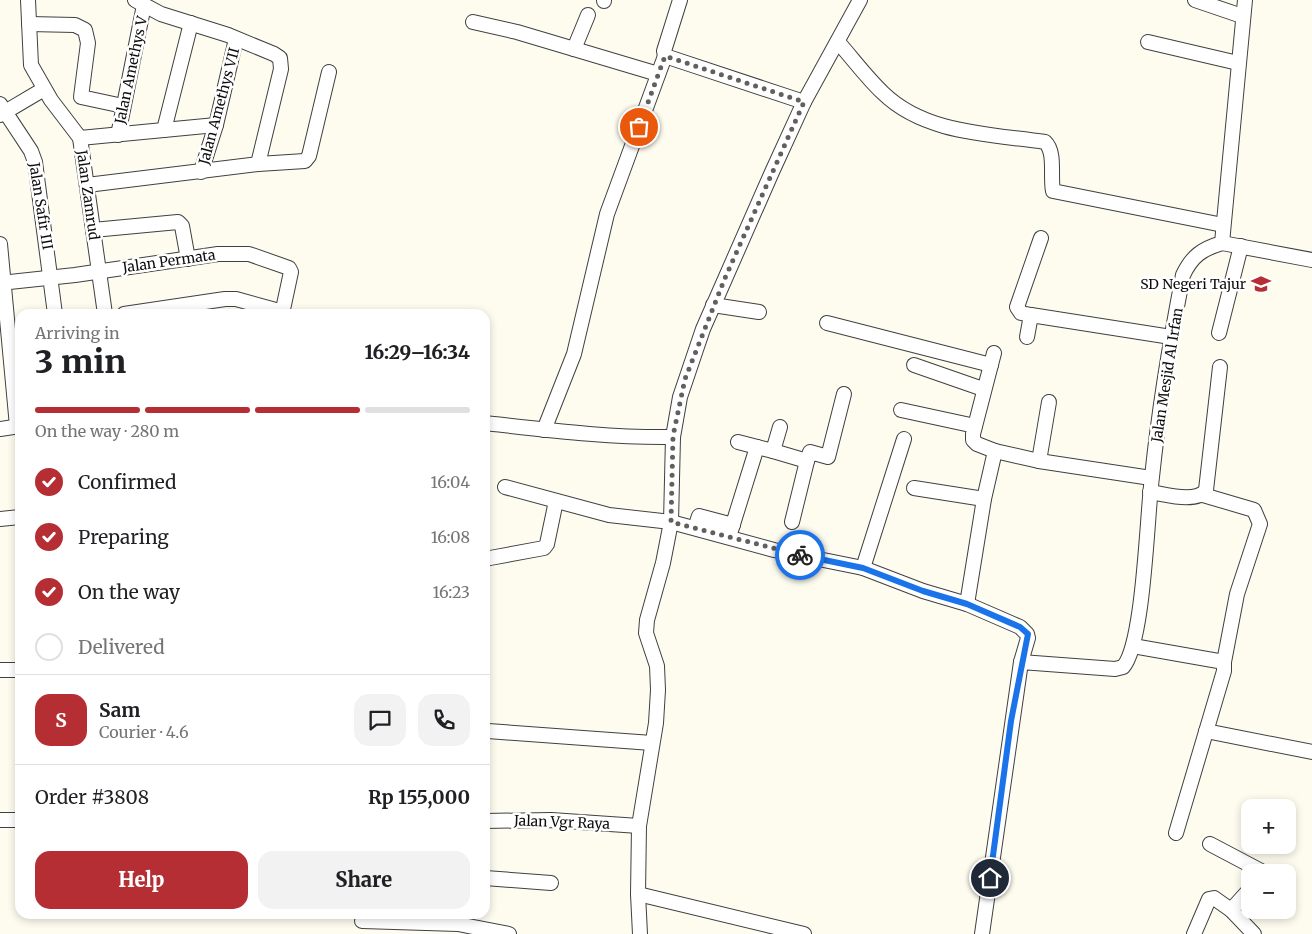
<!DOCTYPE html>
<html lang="en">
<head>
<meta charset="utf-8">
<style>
	body { margin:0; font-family:Merriweather,serif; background:#f2f2f2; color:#202124; height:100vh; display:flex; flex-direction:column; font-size:19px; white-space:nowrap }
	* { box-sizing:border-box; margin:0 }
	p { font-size:16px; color:#757577 }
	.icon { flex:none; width:28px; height:28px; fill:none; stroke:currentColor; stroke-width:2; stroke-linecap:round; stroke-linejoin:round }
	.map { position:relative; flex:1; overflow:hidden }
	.side { position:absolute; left:15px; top:309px; width:475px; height:610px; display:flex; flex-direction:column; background:#fff; border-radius:15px; box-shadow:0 2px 8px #0003 }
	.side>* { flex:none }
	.tools { position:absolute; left:1241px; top:799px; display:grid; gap:10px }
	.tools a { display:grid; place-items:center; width:55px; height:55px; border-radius:10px; background:#fff; box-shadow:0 2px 8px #0003; font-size:25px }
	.pin { position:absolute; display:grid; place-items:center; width:42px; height:42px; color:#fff; margin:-21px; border:2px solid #fff; border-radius:50%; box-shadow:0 1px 5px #0007 }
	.courier { position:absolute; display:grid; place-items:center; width:50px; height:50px; margin:-25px; border:4px solid #1a73e8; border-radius:50%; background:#fff; color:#222; box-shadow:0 1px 6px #0007 }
	.head em { font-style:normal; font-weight:800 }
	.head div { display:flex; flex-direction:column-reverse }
	.head { display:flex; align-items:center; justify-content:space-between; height:85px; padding:0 20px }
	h1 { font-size:32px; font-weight:800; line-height:38px }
	.bar { display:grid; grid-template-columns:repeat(4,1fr); gap:8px 5px; align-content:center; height:60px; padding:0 20px }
	.bar i { height:6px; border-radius:4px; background:#e0e0e0 }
	.bar .on { background:#b52e33 }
	.bar p { grid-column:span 4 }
	.line { display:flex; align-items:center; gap:12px; padding:0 20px; border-top:1px solid #e0e0e0 }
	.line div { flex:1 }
	.round { display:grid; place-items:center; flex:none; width:52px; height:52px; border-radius:15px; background:#f2f2f2 }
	ol { padding:0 20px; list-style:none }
	li { display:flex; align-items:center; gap:15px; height:55px }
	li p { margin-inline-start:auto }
	li .icon { padding:5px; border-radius:50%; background:#b52e33; color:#fff; stroke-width:4 }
	li:last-child { color:#757577 }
	li i { width:28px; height:28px; border:2px solid #e0e0e0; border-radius:50% }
	.action { display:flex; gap:10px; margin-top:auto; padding:10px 20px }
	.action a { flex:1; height:58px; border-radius:15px; background:#b52e33; color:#fff; font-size:20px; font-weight:800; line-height:58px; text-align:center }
	.action a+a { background:#f2f2f2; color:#202124 }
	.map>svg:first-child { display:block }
</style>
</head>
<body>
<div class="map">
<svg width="1312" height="934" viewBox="0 0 1312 934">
	<rect width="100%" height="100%" fill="#fefbef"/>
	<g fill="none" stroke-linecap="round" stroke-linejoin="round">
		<defs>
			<g id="street">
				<polyline points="28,0 31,65 51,100 80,138 105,314"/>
				<polyline points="135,0 161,14 228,35 274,54 280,58 281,69 258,164"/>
				<polyline points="680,0 664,51 665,56 804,102"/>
				<polyline points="1195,0 1242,16"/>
				<polyline points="604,1 604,0"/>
				<polyline points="473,22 517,32 658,74"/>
				<polyline points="29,24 75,25 85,30 88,43 81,97 123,106"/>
				<path d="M838,42C853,59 867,78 883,93C925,134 991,134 1045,142C1056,152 1050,177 1053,191L1223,225"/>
				<polyline points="1148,42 1238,63"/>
				<polyline points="574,49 588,15"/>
				<polyline points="0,104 31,151 35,162 55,314"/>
				<polyline points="0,115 44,89"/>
				<polyline points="164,130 191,23"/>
				<polyline points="118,135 144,5"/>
				<polyline points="80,138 216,125"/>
				<polyline points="201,172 216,125 236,39"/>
				<polyline points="87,185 258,164 305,161 309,156 329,72"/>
				<polyline points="93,230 178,222 182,226 188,259"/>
				<polyline points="1222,243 1312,260"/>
				<polyline points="0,244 17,426"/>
				<polyline points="0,283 75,275 218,254 249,254 289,268 291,272 282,314"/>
				<polyline points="713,305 759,312"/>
				<polyline points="124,314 225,299 236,299 283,312"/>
				<polyline points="1031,315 1021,313 1017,307 1041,238"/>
				<polyline points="827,323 991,365"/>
				<polyline points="1219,333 1241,246"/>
				<polyline points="1027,337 1031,315 1171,337"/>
				<polyline points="914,365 983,389"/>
				<polyline points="901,410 975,426"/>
				<path d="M485,423C548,430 610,438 673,437"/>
				<polyline points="0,429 20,426"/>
				<polyline points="544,430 574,354 607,214 665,56"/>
				<polyline points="738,442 773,451 780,427"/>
				<polyline points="773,451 807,461 792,522"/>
				<polyline points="995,451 1039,461 1151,478"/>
				<polyline points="807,461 810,452 828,457 844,394"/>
				<polyline points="1039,461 1049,402"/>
				<polyline points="505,487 609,515 671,522 774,550 863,568 923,591 967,604 1020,627 1027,634 1028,638 1021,662"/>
				<polyline points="914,488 984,499"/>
				<path d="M1150,492C1165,494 1196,504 1206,490L1220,367"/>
				<polyline points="1203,495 1254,510 1260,524 1237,594 1224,662"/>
				<polyline points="0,519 20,517"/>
				<polyline points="695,528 699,516 733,525"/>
				<polyline points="729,537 757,447"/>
				<polyline points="490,558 544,548 547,544 556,501"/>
				<polyline points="863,568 904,439"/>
				<polyline points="967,604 984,499 995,451 977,444 973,440 973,434 994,353"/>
				<polyline points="1133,646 1224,662 1224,671 1176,833"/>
				<polyline points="0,670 20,670"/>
				<polyline points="488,731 652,743"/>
				<polyline points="1206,731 1312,752"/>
				<polyline points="0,820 20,820"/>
				<polyline points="485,821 551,820 639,826"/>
				<polyline points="1210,844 1263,872"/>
				<polyline points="485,878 551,883"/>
				<polyline points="638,894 804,934"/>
				<polyline points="1231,910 1250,889"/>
				<polyline points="362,921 458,924 509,934"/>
				<polyline points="640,934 638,894 639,826 656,723 658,690 657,666 646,633 647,620 663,563 671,522 673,437 680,397 703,329 772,172 804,102 860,0"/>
				<path d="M982,934L1021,662L1115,669L1123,667C1144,644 1147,514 1152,477C1159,409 1170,342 1183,275C1192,256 1202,249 1222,243L1245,0"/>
				<polyline points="1194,934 1209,899 1214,898 1231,910 1254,934"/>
			</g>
		</defs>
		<use href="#street" stroke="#404040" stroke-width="16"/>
		<use href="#street" stroke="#fff" stroke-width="14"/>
	</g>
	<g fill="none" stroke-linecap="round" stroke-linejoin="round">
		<polyline stroke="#61605c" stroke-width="5" stroke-dasharray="0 9" points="639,127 665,56 804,102 725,278 685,379 673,436 671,522 800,555"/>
		<polyline stroke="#1a73e8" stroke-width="6" points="800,555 863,568 923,591 967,604 1020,627 1028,634 1011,721 990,878"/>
	</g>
	<defs>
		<symbol id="school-bare" viewBox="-9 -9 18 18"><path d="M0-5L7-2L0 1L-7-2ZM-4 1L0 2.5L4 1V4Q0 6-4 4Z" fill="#b52e33" stroke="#fff" stroke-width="2.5" paint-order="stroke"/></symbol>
	</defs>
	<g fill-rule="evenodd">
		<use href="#school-bare" x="1247" y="270" width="28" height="28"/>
	</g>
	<g text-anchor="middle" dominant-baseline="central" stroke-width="5" stroke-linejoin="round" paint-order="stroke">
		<g font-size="14" fill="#0d0d0d" stroke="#fff">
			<text transform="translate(131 70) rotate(-78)">Jalan Amethys V</text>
			<text transform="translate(219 106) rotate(-75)">Jalan Amethys VII</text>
			<text transform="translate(88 195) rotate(82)">Jalan Zamrud</text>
			<text transform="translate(41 206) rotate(81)">Jalan Safir III</text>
			<text transform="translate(169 261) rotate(-8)">Jalan Permata</text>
			<text transform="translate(1167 375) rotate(-81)">Jalan Mesjid Al Irfan</text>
			<text transform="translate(562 822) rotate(2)">Jalan Vgr Raya</text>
		</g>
		<g font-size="14" fill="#0d0d0d" stroke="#fff" text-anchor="end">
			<text x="1246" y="284">SD Negeri Tajur</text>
		</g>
	</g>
</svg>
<div class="tools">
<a>+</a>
<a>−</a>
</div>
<div class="pin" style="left:639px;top:127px;background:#ea580c"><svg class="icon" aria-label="bag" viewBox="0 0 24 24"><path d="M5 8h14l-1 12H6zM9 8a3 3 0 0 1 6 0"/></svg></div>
<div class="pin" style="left:990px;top:878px;background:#1f2937"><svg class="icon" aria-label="home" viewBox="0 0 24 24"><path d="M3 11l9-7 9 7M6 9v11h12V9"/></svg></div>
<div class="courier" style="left:800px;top:555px"><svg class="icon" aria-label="bike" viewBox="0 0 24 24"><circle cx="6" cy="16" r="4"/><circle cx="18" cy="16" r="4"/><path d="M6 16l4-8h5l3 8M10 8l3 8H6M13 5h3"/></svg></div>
<section class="side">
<div class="head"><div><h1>3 min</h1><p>Arriving in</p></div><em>16:29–16:34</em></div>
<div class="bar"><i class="on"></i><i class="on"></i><i class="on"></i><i></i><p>On the way · 280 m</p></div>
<ol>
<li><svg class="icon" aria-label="check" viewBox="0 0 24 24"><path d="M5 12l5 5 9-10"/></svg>Confirmed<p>16:04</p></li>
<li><svg class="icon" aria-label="check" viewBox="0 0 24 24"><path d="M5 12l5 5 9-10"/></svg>Preparing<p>16:08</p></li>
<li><svg class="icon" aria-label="check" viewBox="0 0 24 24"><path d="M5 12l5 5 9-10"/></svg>On the way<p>16:23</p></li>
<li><i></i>Delivered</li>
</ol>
<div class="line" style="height:90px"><b class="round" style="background:#b52e33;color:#fff">S</b><div><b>Sam</b><p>Courier · 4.6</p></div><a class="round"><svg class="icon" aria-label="chat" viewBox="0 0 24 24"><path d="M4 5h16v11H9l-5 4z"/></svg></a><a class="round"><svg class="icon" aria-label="phone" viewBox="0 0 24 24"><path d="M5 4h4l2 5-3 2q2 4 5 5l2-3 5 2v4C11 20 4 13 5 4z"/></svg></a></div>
<div class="line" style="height:65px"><div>Order #3808</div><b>Rp 155,000</b></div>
<div class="action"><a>Help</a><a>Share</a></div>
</section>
</div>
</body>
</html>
